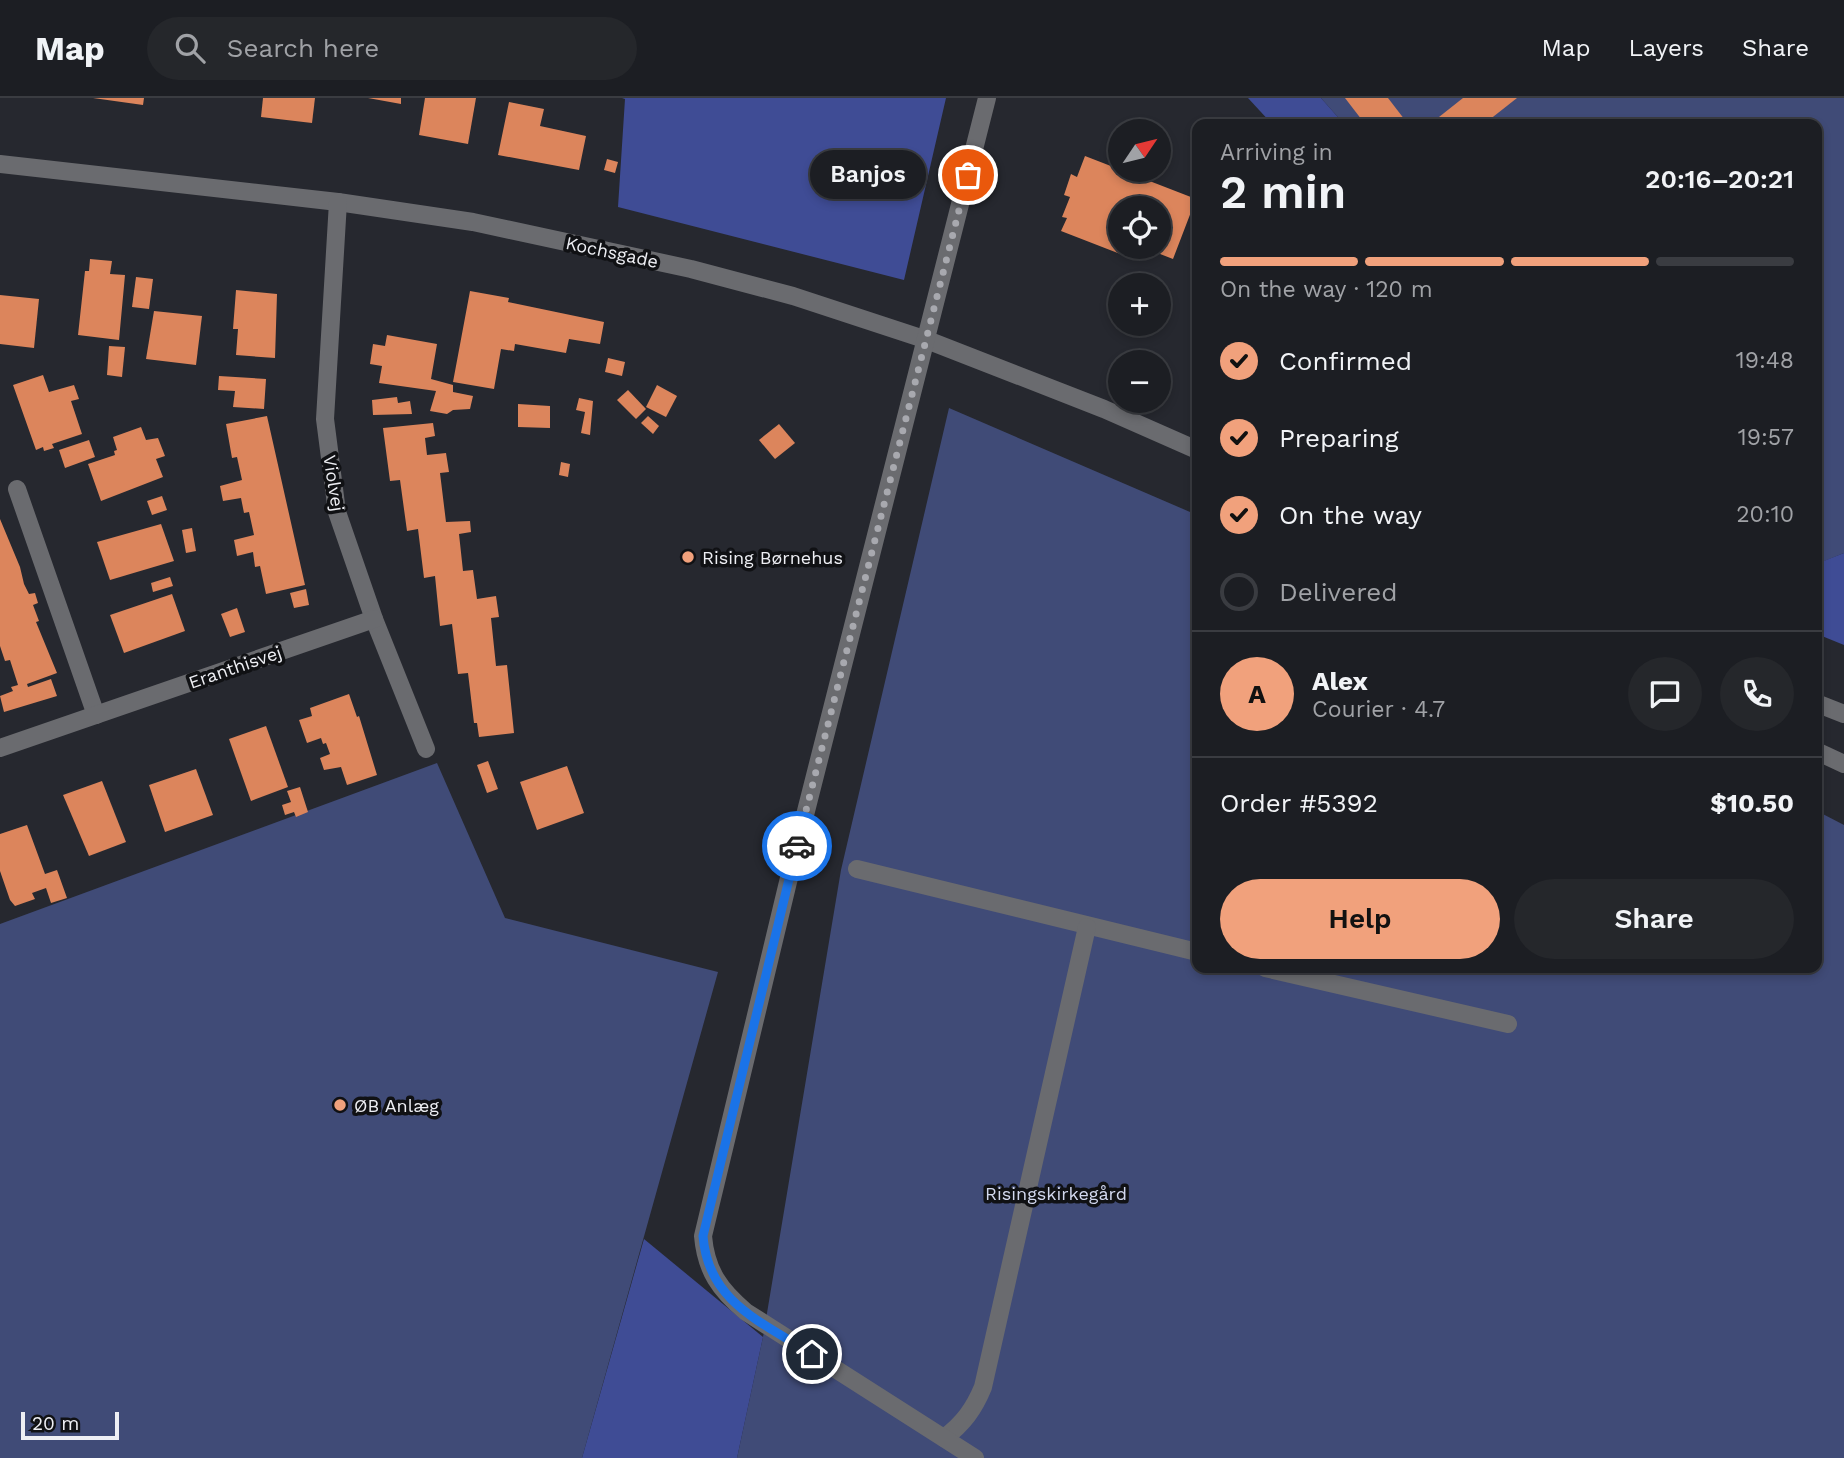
<!DOCTYPE html>
<html lang="en">
<head>
<meta charset="utf-8">
<style>
	body { margin:0; font-family:"Work Sans",sans-serif; background:#25272b; color:#f1f3f6; height:100vh; display:flex; flex-direction:column; font-size:26px; white-space:nowrap }
	* { box-sizing:border-box; margin:0 }
	p { font-size:23px; color:#a0a2a6 }
	.icon { flex:none; width:38px; height:38px; fill:none; stroke:currentColor; stroke-width:2; stroke-linecap:round; stroke-linejoin:round }
	.map { position:relative; flex:1; overflow:hidden }
	.panel { position:absolute; left:1192px; top:21px; width:630px; height:854px; display:flex; flex-direction:column; background:#1c1e23; border-radius:14px; box-shadow:0 4px 10px #0003,0 0 0 2px #3a3c41 }
	.panel>* { flex:none }
	.needle { width:46px; rotate:55deg }
	.controls { position:absolute; left:1108px; top:21px; display:grid; gap:14px }
	.controls a { display:grid; place-items:center; width:63px; height:63px; border-radius:50%; background:#1c1e23; box-shadow:0 4px 10px #0003,0 0 0 2px #3a3c41; font-size:35px }
	.scale { position:absolute; left:21px; bottom:18px; width:98px; box-sizing:border-box; padding-left:7px; border:4px solid #eeeff4; border-top:0; font-size:19px; line-height:24px; white-space:nowrap; color:#eeeff4; -webkit-text-stroke:5px #101114; paint-order:stroke }
	.pin { position:absolute; display:grid; place-items:center; width:60px; height:60px; color:#fff; margin:-30px; border:4px solid #fff; border-radius:50%; box-shadow:0 2px 7px #0007 }
	.courier { position:absolute; display:grid; place-items:center; width:70px; height:70px; margin:-35px; border:5px solid #1a73e8; border-radius:50%; background:#fff; color:#222; box-shadow:0 2px 9px #0007 }
	.bubble { position:absolute; height:49px; border-radius:24px; background:#1c1e23; box-shadow:0 4px 10px #0003,0 0 0 2px #3a3c41; font-size:23px; font-weight:600; line-height:49px; text-align:center }
	.summary em { font-style:normal; font-weight:600 }
	.summary div { display:flex; flex-direction:column-reverse }
	.summary { display:flex; align-items:center; justify-content:space-between; height:119px; padding:0 28px }
	h1 { font-size:46px; font-weight:600; line-height:52px }
	.bar { display:grid; grid-template-columns:repeat(4,1fr); gap:10px 7px; align-content:center; height:84px; padding:0 28px }
	.bar i { height:9px; border-radius:5px; background:#3a3c41 }
	.bar .on { background:#f1a17c }
	.bar p { grid-column:span 4 }
	.line { display:flex; align-items:center; gap:18px; padding:0 28px; border-top:2px solid #3a3c41 }
	.line div { flex:1 }
	.round { display:grid; place-items:center; flex:none; width:74px; height:74px; border-radius:37px; background:#25272b }
	ol { padding:0 28px; list-style:none }
	li { display:flex; align-items:center; gap:21px; height:77px }
	li p { margin-inline-start:auto }
	li .icon { padding:7px; border-radius:50%; background:#f1a17c; color:#111; stroke-width:4 }
	li:last-child { color:#a0a2a6 }
	li i { width:38px; height:38px; border:4px solid #3a3c41; border-radius:50% }
	.action { display:flex; gap:14px; margin-top:auto; padding:14px 28px }
	.action a { flex:1; height:80px; border-radius:42px; background:#f1a17c; color:#111; font-size:28px; font-weight:600; line-height:80px; text-align:center }
	.action a+a { background:#25272b; color:#f1f3f6 }
	header { display:flex; align-items:center; gap:42px; box-sizing:border-box; height:98px; padding:0 35px; background:#1c1e23; border-bottom:2px solid #3a3c41 }
	header strong { font-size:33px }
	nav { display:flex; gap:38px; margin-inline-start:auto; font-size:24px }
	.search { width:490px; height:63px; background:#25272b; display:flex; align-items:center; gap:18px; box-sizing:border-box; padding:0 24px; border-radius:38px; color:#a0a2a6; font-size:26px }
	.map>svg:first-child { display:block }
</style>
</head>
<body>
<header>
<strong>Map</strong>
<div class="search"><svg class="icon" aria-label="search" viewBox="0 0 24 24"><circle cx="10" cy="10" r="6"/><path d="M15 15l6 6"/></svg>Search here</div>
<nav><a>Map</a><a>Layers</a><a>Share</a></nav>
</header>
<div class="map">
<svg width="1844" height="1360" viewBox="0 0 1844 1360">
	<rect width="100%" height="100%" fill="#26282f"/>
	<g fill="#404b77">
		<polygon points="1321,0 1844,0 1844,455 1817,466 1816,26 1344,26"/>
		<polygon points="949,310 1197,417 1197,870 1816,870 1817,713 1844,727 1844,1360 737,1360 763,1239 841,772"/>
		<polygon points="437,665 505,820 718,874 582,1360 0,1360 0,826"/>
	</g>
	<g fill="#3f4c95">
		<polygon points="622,0 946,0 904,182 618,109 625,1"/>
		<polygon points="1248,0 1321,0 1344,26 1272,26"/>
		<polygon points="1844,455 1844,547 1817,536 1816,466"/>
		<polygon points="644,1141 763,1239 737,1360 582,1360"/>
	</g>
	<g fill="#dc855c">
		<polygon points="93,0 144,0 143,7"/>
		<polygon points="263,0 315,0 312,25 261,19"/>
		<polygon points="368,0 401,0 401,6"/>
		<polygon points="425,0 476,0 468,46 419,37"/>
		<polygon points="1345,0 1388,0 1408,26 1365,26"/>
		<polygon points="1463,0 1517,0 1484,26 1444,26 1439,19"/>
		<polygon points="509,4 544,11 540,28 586,38 579,72 498,57"/>
		<polygon points="1085,58 1196,101 1173,161 1142,149 1158,149 1158,110 1120,110 1120,149 1132,149 1128,159 1061,133 1067,120 1062,119 1070,99 1064,97 1071,76 1077,79"/>
		<polygon points="607,61 618,64 615,75 604,72"/>
		<polygon points="90,161 112,163 110,176 125,177 119,242 78,237 85,173 89,173"/>
		<polygon points="136,179 153,181 149,211 132,209"/>
		<polygon points="236,192 277,196 275,260 236,257 238,231 233,231"/>
		<polygon points="470,193 509,200 508,204 604,224 600,246 569,241 566,255 515,246 514,253 501,251 494,291 453,284"/>
		<polygon points="0,197 39,201 34,250 0,246"/>
		<polygon points="154,213 202,218 196,267 146,261"/>
		<polygon points="387,237 437,246 431,281 453,287 453,294 473,298 470,311 453,312 447,316 430,313 436,293 379,285 382,268 370,266 373,246 385,248"/>
		<polygon points="109,248 125,249 122,279 107,277"/>
		<polygon points="608,260 625,264 622,278 605,274"/>
		<polygon points="43,277 49,294 74,287 79,301 71,303 82,336 52,346 54,350 44,353 43,349 36,352 13,287"/>
		<polygon points="219,278 266,281 264,311 233,309 235,293 218,292"/>
		<polygon points="657,287 677,298 666,319 646,309"/>
		<polygon points="628,292 646,311 636,321 617,302"/>
		<polygon points="397,299 398,305 410,303 412,316 373,317 372,302"/>
		<polygon points="579,300 593,303 590,337 581,335 585,314 576,312"/>
		<polygon points="518,306 550,308 550,330 518,329"/>
		<polygon points="267,318 305,487 266,496 260,468 255,469 253,454 237,458 234,442 254,437 249,414 244,415 241,400 223,403 220,388 242,382 237,359 232,360 226,326"/>
		<polygon points="648,318 659,328 653,336 641,325"/>
		<polygon points="433,325 435,338 425,340 427,357 446,355 449,374 440,375 446,424 470,423 471,434 459,436 463,473 473,472 477,501 496,498 499,519 491,520 496,568 507,567 514,635 479,639 477,625 474,625 468,575 458,576 452,526 440,528 435,478 424,480 418,431 407,433 400,382 390,383 383,330"/>
		<polygon points="779,326 795,345 775,361 759,342"/>
		<polygon points="141,329 146,342 158,340 165,358 156,361 163,379 101,403 88,366 115,357 114,353 117,352 113,339"/>
		<polygon points="89,342 95,359 65,370 59,352"/>
		<polygon points="561,364 570,366 568,379 559,377"/>
		<polygon points="162,398 167,412 152,417 147,403"/>
		<polygon points="0,421 20,469 24,486 29,496 35,495 38,505 33,507 39,523 36,524 57,575 27,586 28,589 51,581 57,598 4,614 0,598 13,593 11,589 18,587 10,562 5,563 0,548"/>
		<polygon points="161,426 174,463 110,482 97,444"/>
		<polygon points="192,430 196,453 186,455 182,432"/>
		<polygon points="170,479 173,488 153,494 151,485"/>
		<polygon points="306,491 309,507 294,510 290,495"/>
		<polygon points="172,496 185,533 124,555 110,517"/>
		<polygon points="237,510 245,534 230,539 221,516"/>
		<polygon points="349,596 357,619 359,618 377,677 347,687 341,669 324,672 320,660 330,656 326,645 323,646 321,640 307,645 299,622 312,618 310,610"/>
		<polygon points="266,628 288,689 251,703 229,641"/>
		<polygon points="488,663 498,691 487,695 477,667"/>
		<polygon points="567,668 584,715 537,732 520,684"/>
		<polygon points="196,671 213,717 165,734 149,687"/>
		<polygon points="102,683 126,744 89,758 63,697"/>
		<polygon points="300,689 308,714 296,719 294,714 285,717 282,707 291,704 287,693"/>
		<polygon points="27,727 45,776 57,772 67,800 51,805 46,790 32,795 35,801 15,808 10,802 0,773 0,736"/>
	</g>
	<g fill="none" stroke-linecap="round" stroke-linejoin="round">
		<g stroke="#6a6b6f" stroke-width="18">
			<polyline points="0,66 338,104 473,124 691,171 793,198 927,242 1104,311 1197,352"/>
			<polyline points="338,104 325,321 337,414 374,521 426,651"/>
			<polyline points="17,391 96,617"/>
			<polyline points="1816,605 1844,616"/>
			<polyline points="0,650 374,521"/>
			<polyline points="1816,653 1844,666"/>
			<polyline points="857,771 1197,854"/>
			<polyline points="1265,870 1508,926"/>
			<path d="M944,1340C963,1326 974,1311 983,1289L1087,829"/>
			<path d="M975,1360L746,1214C720,1192 706,1173 703,1138L788,784L987,0"/>
		</g>
	</g>
	<g fill="none" stroke-linecap="round" stroke-linejoin="round">
		<polyline stroke="#a8a9af" stroke-width="7" stroke-dasharray="0 12.6" points="797,748 968,77"/>
		<path stroke="#1a73e8" stroke-width="9" d="M797,748L703,1138C708,1204 762,1224 812,1256"/>
	</g>
	<g fill="#f1a17c" stroke="#101114" stroke-width="2.5">
		<circle cx="688" cy="459" r="7"/>
		<circle cx="340" cy="1007" r="7"/>
	</g>
	<g text-anchor="middle" dominant-baseline="central" stroke-width="7" stroke-linejoin="round" paint-order="stroke">
		<g font-size="18" fill="#eeeff4" stroke="#101114">
			<text transform="translate(612 154) rotate(12)">Kochsgade</text>
			<text transform="translate(334 385) rotate(81)">Violvej</text>
			<text transform="translate(235 569) rotate(-19)">Eranthisvej</text>
		</g>
		<g font-size="18" fill="#eeeff4" stroke="#101114" text-anchor="start">
			<text x="702" y="459">Rising Børnehus</text>
			<text x="354" y="1007">ØB Anlæg</text>
		</g>
		<g font-size="18" fill="#d3d9ef" stroke="#101114">
			<text x="1056" y="1095">Risingskirkegård</text>
		</g>
	</g>
</svg>
<div class="controls">
<a><svg class="needle" viewBox="-14 -14 28 28"><path d="M0-13l5 13h-10z" fill="#e53935"/><path d="M0 13l5-13h-10z" fill="#a0a2a6"/></svg></a>
<a><svg class="icon" aria-label="locate" viewBox="0 0 24 24"><circle cx="12" cy="12" r="6"/><path d="M12 2v4M12 18v4M2 12h4M18 12h4"/></svg></a>
<a>+</a>
<a>−</a>
</div>
<div class="scale">20 m</div>
<div class="pin" style="left:968px;top:77px;background:#ea580c"><svg class="icon" aria-label="bag" viewBox="0 0 24 24"><path d="M5 8h14l-1 12H6zM9 8a3 3 0 0 1 6 0"/></svg></div>
<div class="pin" style="left:812px;top:1256px;background:#1f2937"><svg class="icon" aria-label="home" viewBox="0 0 24 24"><path d="M3 11l9-7 9 7M6 9v11h12V9"/></svg></div>
<div class="courier" style="left:797px;top:748px"><svg class="icon" aria-label="car" viewBox="0 0 24 24"><path d="M5 17H2v-5l4-1 3-4h7l3 4 3 1v5h-3M9 17h6M6 11h13"/><circle cx="7" cy="17" r="2"/><circle cx="17" cy="17" r="2"/></svg></div>
<div class="bubble" style="left:810px;top:52px;width:116px">Banjos</div>
<section class="panel">
<div class="summary"><div><h1>2 min</h1><p>Arriving in</p></div><em>20:16–20:21</em></div>
<div class="bar"><i class="on"></i><i class="on"></i><i class="on"></i><i></i><p>On the way · 120 m</p></div>
<ol>
<li><svg class="icon" aria-label="check" viewBox="0 0 24 24"><path d="M5 12l5 5 9-10"/></svg>Confirmed<p>19:48</p></li>
<li><svg class="icon" aria-label="check" viewBox="0 0 24 24"><path d="M5 12l5 5 9-10"/></svg>Preparing<p>19:57</p></li>
<li><svg class="icon" aria-label="check" viewBox="0 0 24 24"><path d="M5 12l5 5 9-10"/></svg>On the way<p>20:10</p></li>
<li><i></i>Delivered</li>
</ol>
<div class="line" style="height:126px"><b class="round" style="background:#f1a17c;color:#111">A</b><div><b>Alex</b><p>Courier · 4.7</p></div><a class="round"><svg class="icon" aria-label="chat" viewBox="0 0 24 24"><path d="M4 5h16v11H9l-5 4z"/></svg></a><a class="round"><svg class="icon" aria-label="phone" viewBox="0 0 24 24"><path d="M5 4h4l2 5-3 2q2 4 5 5l2-3 5 2v4C11 20 4 13 5 4z"/></svg></a></div>
<div class="line" style="height:91px"><div>Order #5392</div><b>$10.50</b></div>
<div class="action"><a>Help</a><a>Share</a></div>
</section>
</div>
</body>
</html>
